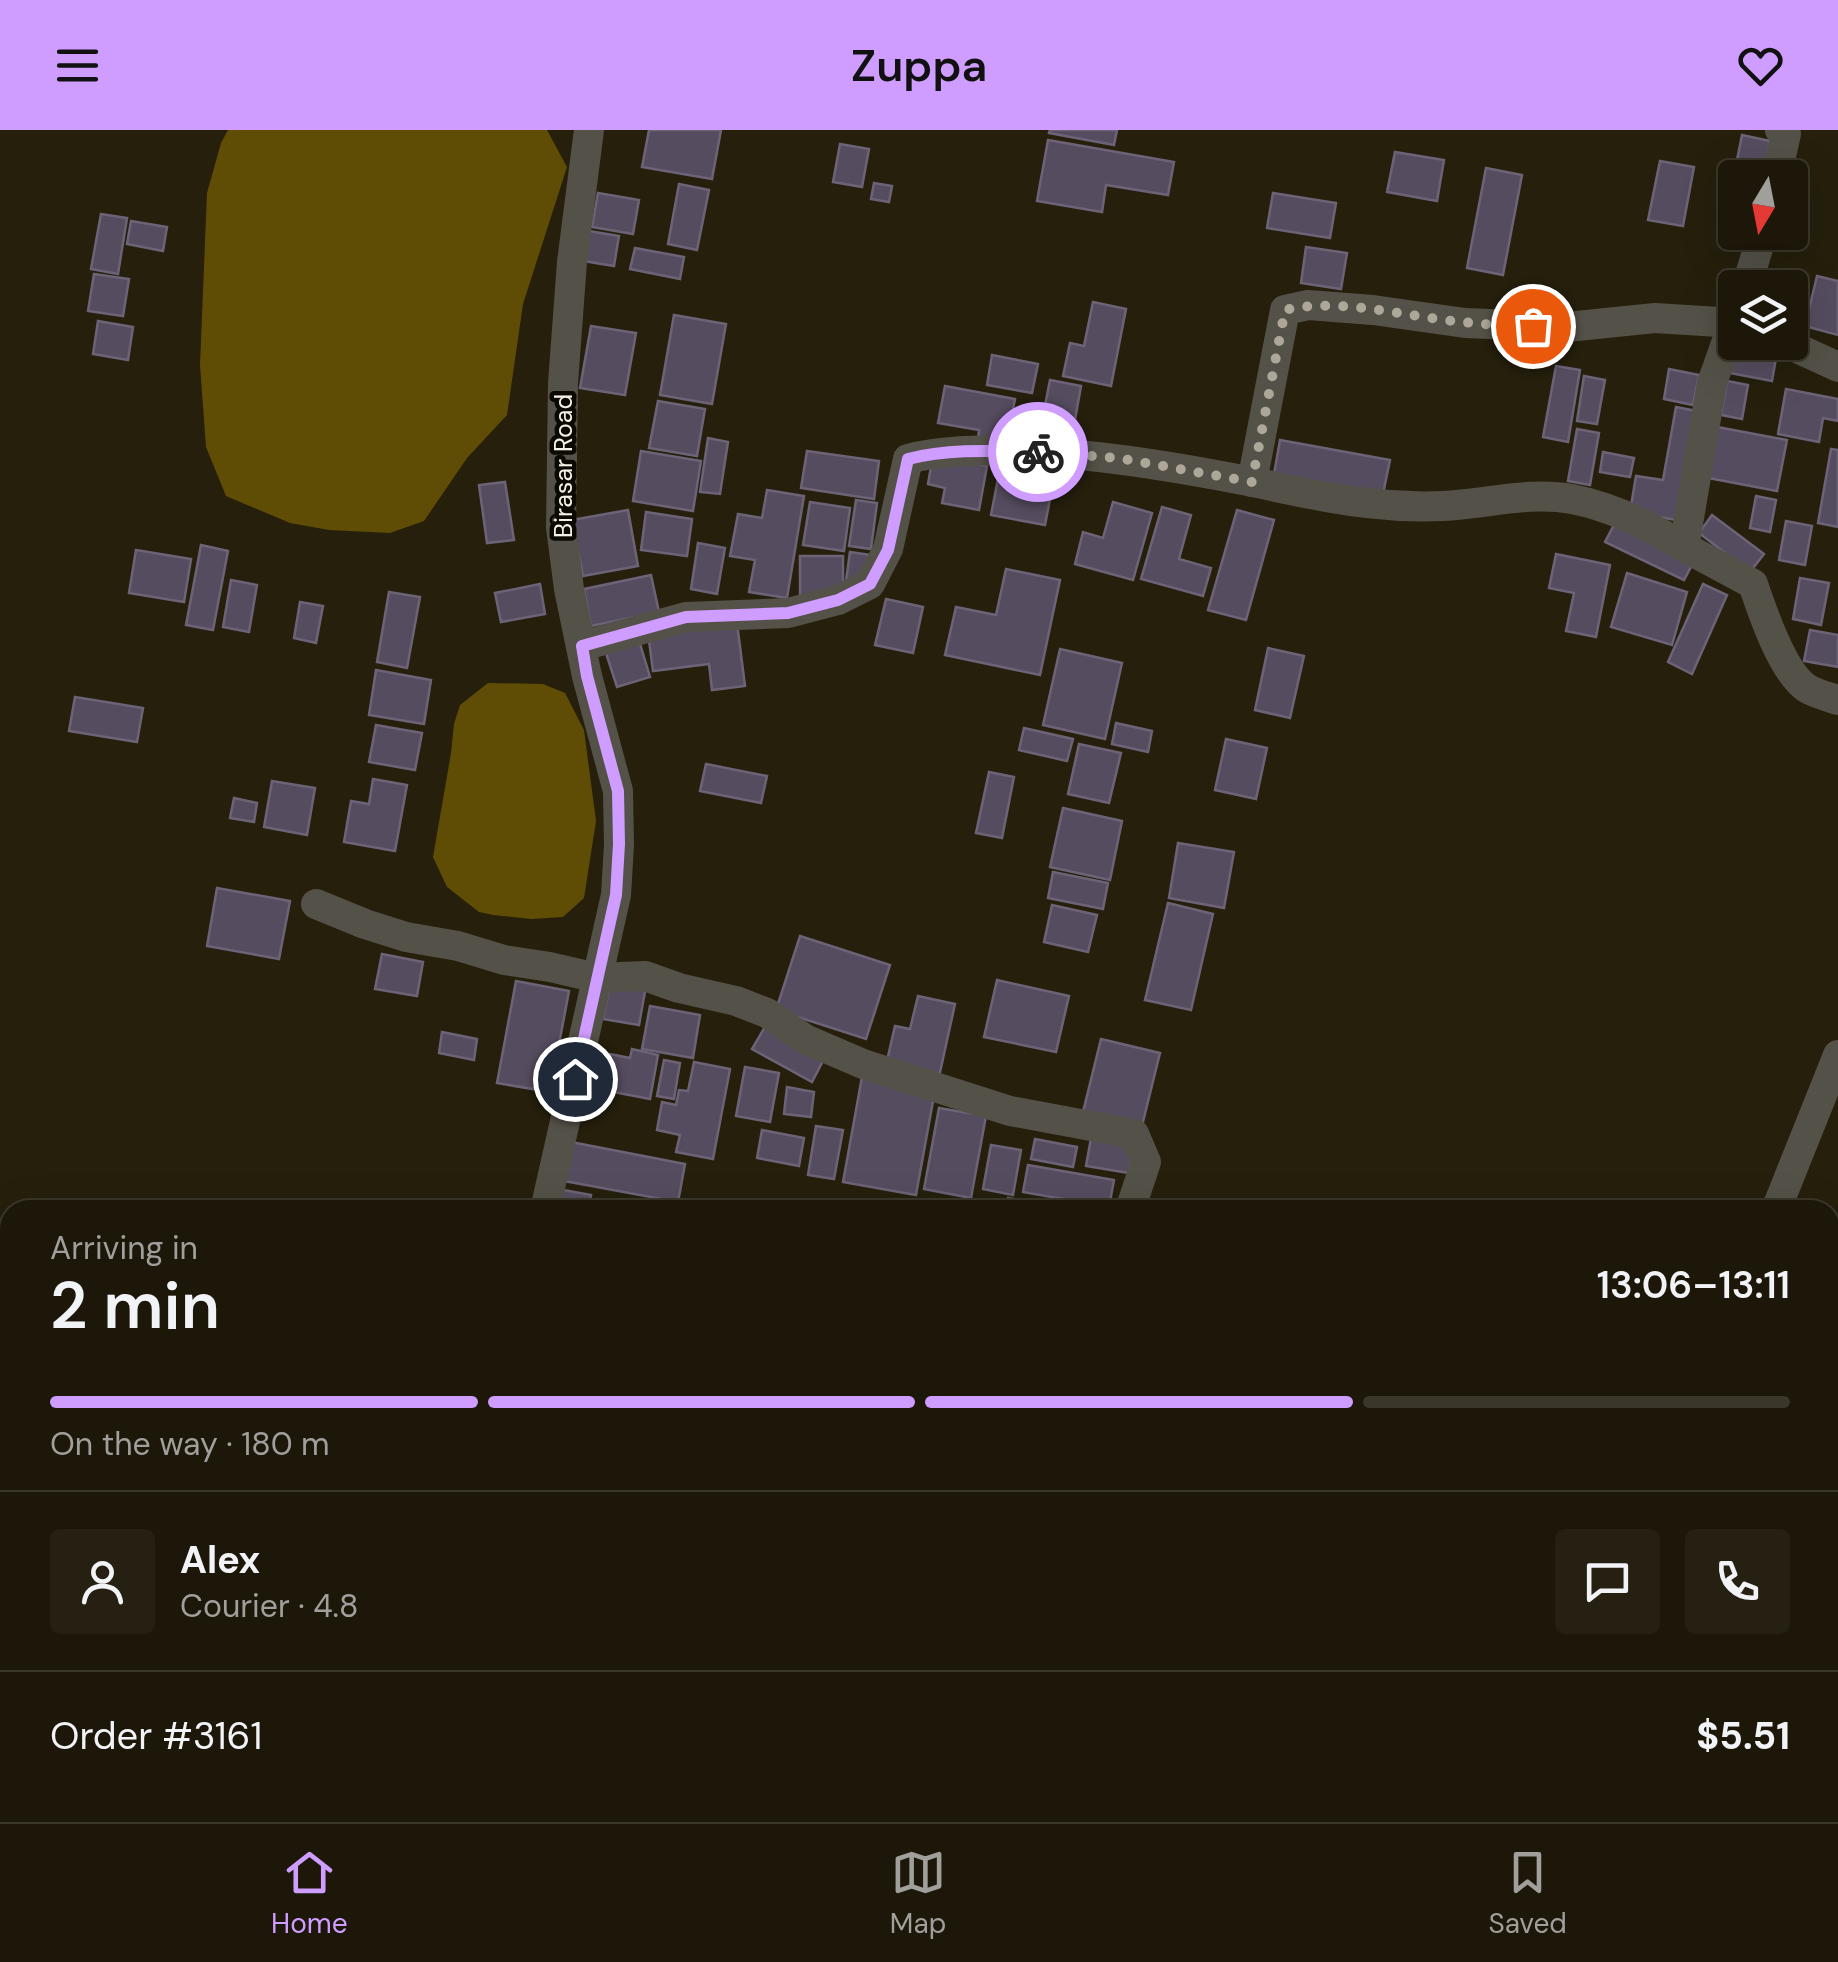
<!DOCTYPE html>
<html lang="en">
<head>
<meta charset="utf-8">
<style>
	body { margin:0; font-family:"DM Sans",sans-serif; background:#252012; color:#f1f3f6; height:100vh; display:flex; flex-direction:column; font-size:38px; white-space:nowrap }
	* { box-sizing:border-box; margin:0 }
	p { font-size:32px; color:#a09f9c }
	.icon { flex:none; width:55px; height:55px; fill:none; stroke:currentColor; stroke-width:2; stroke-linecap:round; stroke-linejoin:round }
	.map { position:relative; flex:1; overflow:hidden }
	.panel { position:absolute; left:0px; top:1070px; width:1840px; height:622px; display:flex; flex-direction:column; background:#1c1709; border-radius:30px 30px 0 0; box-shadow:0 10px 40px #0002,0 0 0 2px #3a362a }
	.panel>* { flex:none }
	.needle { width:65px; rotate:190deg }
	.tools { position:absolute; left:1718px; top:30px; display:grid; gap:20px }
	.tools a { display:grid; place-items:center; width:90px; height:90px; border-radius:10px; background:#1c1709; box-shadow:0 10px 40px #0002,0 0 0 2px #3a362a; font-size:50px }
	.pin { position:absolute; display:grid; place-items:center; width:85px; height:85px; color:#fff; margin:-42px; border:5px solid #fff; border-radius:50%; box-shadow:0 2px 10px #0007 }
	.courier { position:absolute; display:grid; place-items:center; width:100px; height:100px; margin:-50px; border:8px solid #cf9dff; border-radius:50%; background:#fff; color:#222; box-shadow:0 2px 12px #0007 }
	.head em { font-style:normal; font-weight:600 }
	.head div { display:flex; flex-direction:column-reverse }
	.head { display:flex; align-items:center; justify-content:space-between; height:170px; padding:0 50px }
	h1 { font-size:65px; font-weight:600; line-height:75px }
	.bar { display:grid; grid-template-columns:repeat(4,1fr); gap:15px 10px; align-content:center; height:120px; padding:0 50px }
	.bar i { height:12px; border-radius:8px; background:#3a362a }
	.bar .selected { background:#cf9dff }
	.bar p { grid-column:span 4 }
	.line { display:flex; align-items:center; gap:25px; padding:0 50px; border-top:2px solid #3a362a }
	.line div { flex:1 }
	.round { display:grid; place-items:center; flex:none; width:105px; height:105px; border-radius:10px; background:#252012 }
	header { display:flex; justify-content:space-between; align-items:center; height:130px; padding:0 50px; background:#cf9dff; color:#111; font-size:45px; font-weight:600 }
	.tabs { display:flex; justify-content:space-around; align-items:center; height:140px; border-top:2px solid #3a362a; background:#1c1709; font-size:28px; color:#a09f9c }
	.tabs a { display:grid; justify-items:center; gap:5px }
	.tabs .selected { color:#cf9dff }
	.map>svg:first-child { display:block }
</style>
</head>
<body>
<header><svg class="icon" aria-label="menu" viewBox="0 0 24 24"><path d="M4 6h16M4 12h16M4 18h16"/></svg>Zuppa<svg class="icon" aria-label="heart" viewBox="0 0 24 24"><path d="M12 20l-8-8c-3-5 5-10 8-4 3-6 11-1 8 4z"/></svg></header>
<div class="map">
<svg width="1838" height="1692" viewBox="0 0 1838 1692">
	<rect width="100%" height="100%" fill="#251f0c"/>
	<g fill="#604d05">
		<polygon points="228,0 547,0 567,37 523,174 507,285 467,328 424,391 390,403 329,400 290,393 226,366 206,317 200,235 207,63 221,13"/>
		<polygon points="488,553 543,554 565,563 584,600 596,691 584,768 563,787 532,789 493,785 479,782 447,757 433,727 451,623 454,594 460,575"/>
		<polygon points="968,1682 1109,1683 1113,1692 964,1692"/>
	</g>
	<g fill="#554c5f" stroke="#6d6377" stroke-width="2.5">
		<polygon points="649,0 721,0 712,49 642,37"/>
		<polygon points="1050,0 1117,0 1114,15 1049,3"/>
		<polygon points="1742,5 1770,11 1763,48 1735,48 1733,50"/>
		<polygon points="1048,10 1174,32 1168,65 1106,55 1102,82 1037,71"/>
		<polygon points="840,14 869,19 862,57 833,52"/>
		<polygon points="1395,22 1444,30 1437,71 1387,62"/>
		<polygon points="1660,31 1694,37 1683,96 1648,90"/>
		<polygon points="1486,38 1522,45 1503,145 1467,138"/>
		<polygon points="874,53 892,56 889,72 871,69"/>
		<polygon points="679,54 709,60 697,120 668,114"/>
		<polygon points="598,63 639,70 633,104 592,97"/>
		<polygon points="1273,63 1336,73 1330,108 1267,98"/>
		<polygon points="101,84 127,88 118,144 91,139"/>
		<polygon points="131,91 167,97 163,121 127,114"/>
		<polygon points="583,100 619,106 614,136 577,130"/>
		<polygon points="1306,117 1347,123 1341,159 1301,153"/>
		<polygon points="635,118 684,127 680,149 630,139"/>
		<polygon points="94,144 129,149 123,186 88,181"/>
		<polygon points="1817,146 1838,151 1838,205 1805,196"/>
		<polygon points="1093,172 1126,179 1111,256 1063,246 1070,213 1084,216"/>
		<polygon points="674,185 726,194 712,274 660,265"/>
		<polygon points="98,191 133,197 128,230 93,224"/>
		<polygon points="591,196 636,203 625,265 580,258"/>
		<polygon points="1734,220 1776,228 1772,251 1730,243"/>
		<polygon points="992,225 1038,234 1032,263 987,255"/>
		<polygon points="1556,236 1580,240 1568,312 1543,307"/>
		<polygon points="1669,239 1699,245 1693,275 1664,269"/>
		<polygon points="1584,246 1605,250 1597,294 1577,291"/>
		<polygon points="1050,250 1081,256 1072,307 1040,301"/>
		<polygon points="1727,251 1748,255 1742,289 1721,285"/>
		<polygon points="945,256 1015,269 1006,315 978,309 979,300 938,293"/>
		<polygon points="1786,259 1838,269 1838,291 1823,288 1819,312 1778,304"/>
		<polygon points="658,271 705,279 697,326 649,318"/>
		<polygon points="1676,277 1702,282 1682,391 1630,382 1636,346 1663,350"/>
		<polygon points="1712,296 1787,310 1777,361 1703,347"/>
		<polygon points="1577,299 1599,303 1590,355 1568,351"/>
		<polygon points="708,308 728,312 720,364 700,362"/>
		<polygon points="1280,310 1390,330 1383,364 1274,344"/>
		<polygon points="1831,319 1838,320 1838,397 1818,393"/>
		<polygon points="641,321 701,331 693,381 633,371"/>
		<polygon points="807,321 879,331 874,369 801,358"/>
		<polygon points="1603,322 1634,328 1630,347 1600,342"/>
		<polygon points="933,325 987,336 979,380 942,373 945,358 928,354"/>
		<polygon points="1002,328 1056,338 1045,395 991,385"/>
		<polygon points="505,352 514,410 487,413 479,355"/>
		<polygon points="767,360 804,366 787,468 749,462 755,430 730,426 738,384 762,388"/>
		<polygon points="1756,366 1776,370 1770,402 1750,398"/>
		<polygon points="856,370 877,373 871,419 849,416"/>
		<polygon points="810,372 850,378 844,421 803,415"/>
		<polygon points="1113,372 1152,383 1133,450 1075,434 1083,402 1103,408"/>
		<polygon points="1162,377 1191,385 1179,429 1211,438 1203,466 1141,449"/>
		<polygon points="628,380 638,436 583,446 572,390"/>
		<polygon points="1237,380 1274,390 1246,490 1208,480"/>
		<polygon points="646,382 692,389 687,426 641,420"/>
		<polygon points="1712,385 1764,424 1750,442 1699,403"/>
		<polygon points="1786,391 1812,396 1805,435 1779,430"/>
		<polygon points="1615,393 1694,431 1684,450 1605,412"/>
		<polygon points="698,413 725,418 717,464 691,459"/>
		<polygon points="201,415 228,421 213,500 186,495"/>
		<polygon points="136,420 191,429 184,472 129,463"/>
		<polygon points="850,422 871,425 866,454 846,451"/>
		<polygon points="1556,424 1610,435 1596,507 1566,501 1574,463 1549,458"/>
		<rect x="800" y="426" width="43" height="40"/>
		<polygon points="1006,439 1060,450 1040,545 945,525 956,477 996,485"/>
		<polygon points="1627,443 1687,462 1672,515 1611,497"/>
		<polygon points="651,445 659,482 591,496 584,459"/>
		<polygon points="1800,448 1829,453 1821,495 1793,489"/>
		<polygon points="231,450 257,455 249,502 223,497"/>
		<polygon points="540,454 545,484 501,492 495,463"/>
		<polygon points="1703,454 1727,465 1692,544 1668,532"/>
		<polygon points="389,462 420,467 407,538 377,532"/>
		<polygon points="886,469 923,477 913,523 875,515"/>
		<polygon points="300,472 323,476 316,513 294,508"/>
		<polygon points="737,493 745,556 712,560 709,534 653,541 648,503"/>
		<polygon points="1810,500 1838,505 1838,537 1804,531"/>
		<polygon points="638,507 650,547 617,557 604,517"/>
		<polygon points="1268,518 1304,526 1290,588 1255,580"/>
		<polygon points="1060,519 1122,533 1105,609 1043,595"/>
		<polygon points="376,540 431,550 424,594 369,585"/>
		<polygon points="75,567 143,578 137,612 69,601"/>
		<polygon points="1116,593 1152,601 1148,622 1112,614"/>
		<polygon points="376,595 422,603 415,640 369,632"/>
		<polygon points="1024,598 1073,609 1067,631 1019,620"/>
		<polygon points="1226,609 1267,618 1256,669 1215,660"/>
		<polygon points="1079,614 1121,623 1109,673 1068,664"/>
		<polygon points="706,634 767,646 761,673 700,661"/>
		<polygon points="989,642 1014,647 1002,708 976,703"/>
		<polygon points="373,649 407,655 395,721 344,712 351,671 369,674"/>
		<polygon points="272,651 315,658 307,705 264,697"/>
		<polygon points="234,668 257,673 254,692 230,688"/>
		<polygon points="1063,678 1122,691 1110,750 1050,737"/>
		<polygon points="1178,713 1234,722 1224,778 1169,768"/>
		<polygon points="1053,742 1108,753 1103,779 1048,768"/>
		<polygon points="217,758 290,771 279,829 207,816"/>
		<polygon points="1168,773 1213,784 1191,880 1145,870"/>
		<polygon points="1052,775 1097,785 1088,822 1044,812"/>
		<polygon points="800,806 890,835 866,909 776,880"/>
		<polygon points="382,824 423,832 417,866 375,859"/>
		<polygon points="611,850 646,856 639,895 603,889"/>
		<polygon points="997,850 1069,866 1056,922 984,907"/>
		<polygon points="516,851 569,861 550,962 497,953"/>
		<polygon points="918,866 955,874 939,947 886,935 895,896 910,899"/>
		<polygon points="650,876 700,885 693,928 642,919"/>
		<polygon points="766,895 825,927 812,952 752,919"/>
		<polygon points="442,902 477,909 474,930 439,923"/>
		<polygon points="1101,909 1160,923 1141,1000 1082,986"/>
		<polygon points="632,919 658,925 650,969 603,960 610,924 630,928"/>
		<polygon points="664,930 680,933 674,969 657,966"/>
		<polygon points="694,932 730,939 713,1029 676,1022 680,1005 657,1000 662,972 676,975 679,960 688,961"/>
		<polygon points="745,937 779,943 770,992 736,986"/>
		<polygon points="862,947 935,960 916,1065 843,1052"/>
		<polygon points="787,957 814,962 811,987 784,984"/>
		<polygon points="939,978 986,986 971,1068 924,1059"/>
		<polygon points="816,996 843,1000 834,1049 808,1045"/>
		<polygon points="762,1000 804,1008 799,1036 757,1028"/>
		<polygon points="1091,1008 1134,1015 1129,1043 1086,1036"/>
		<polygon points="1035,1009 1077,1017 1073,1037 1031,1029"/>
		<polygon points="571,1012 685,1034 678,1072 564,1051"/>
		<polygon points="991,1015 1021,1020 1013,1065 983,1059"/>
		<polygon points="1028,1035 1114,1050 1109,1077 1023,1062"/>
		<polygon points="558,1059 591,1065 588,1080 555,1080"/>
		<polygon points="1008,1068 1056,1076 1055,1080 1006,1080"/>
		<polygon points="10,1451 10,1505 0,1503"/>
		<polygon points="71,1682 106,1682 104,1692 69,1692"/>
		<polygon points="159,1682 188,1682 186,1692 157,1692"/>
		<polygon points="759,1682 794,1682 791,1692 756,1692"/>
		<polygon points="815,1682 853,1682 851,1692 813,1692"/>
		<polygon points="894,1682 923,1682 920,1692 892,1692"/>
		<polygon points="1259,1682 1296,1686 1295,1692 1257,1692"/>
		<polygon points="1404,1682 1414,1682 1463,1692 1402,1692"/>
		<polygon points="1623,1682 1660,1682 1686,1687 1685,1692 1621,1692"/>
	</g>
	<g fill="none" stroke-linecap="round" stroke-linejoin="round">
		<g stroke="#545148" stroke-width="30">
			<polyline points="1776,48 1786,4 1780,0"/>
			<polyline points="1746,158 1763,102"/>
			<path d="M1735,188L1712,253L1684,417L1753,454C1762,481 1783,544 1808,559C1817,564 1829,567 1838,570"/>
			<polyline points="1784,212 1838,237"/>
			<polyline points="1252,352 1285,180 1308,175 1373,180 1465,193 1567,197 1655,188 1735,193"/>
			<path d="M582,516L686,487L788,483L838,470L870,454L888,419L908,329C942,320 978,320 1013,321C1093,323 1170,336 1248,351C1287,359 1327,369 1367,373C1392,376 1419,377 1443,376C1486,374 1529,361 1572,369C1613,377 1649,395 1684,417"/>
			<polyline points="316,774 365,794 406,807 458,816 504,830 550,837 597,848 645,846 679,858 736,871 767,883 805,909 863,934 1010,981 1134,1004 1146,1032 1130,1080"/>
			<polyline points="545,1080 616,765 619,715 618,661 587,546 569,459 561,397 563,253 572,132 589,0"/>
			<polyline points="1776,1080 1838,925"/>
			<polyline points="1830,1283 1838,1286"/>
			<polyline points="1694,1682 1696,1692"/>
			<polyline points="942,1692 944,1682"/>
		</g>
		<g stroke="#726d5f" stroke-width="42">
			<polyline points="0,1596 10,1598"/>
			<polyline points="316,1682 367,1692"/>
			<polyline points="466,1682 481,1692"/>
			<polyline points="421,1692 442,1682"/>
		</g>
	</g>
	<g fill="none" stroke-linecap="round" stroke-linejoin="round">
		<path stroke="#aca798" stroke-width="10" stroke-dasharray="0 18" d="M1038,322L1118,328L1252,352L1285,180C1342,167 1405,187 1463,192C1486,195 1510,195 1533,196"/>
		<path stroke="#cf9dff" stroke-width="12" d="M575,949L616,765L619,714L618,661L587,546L582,516L686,487L788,483L838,470L870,454L888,420L908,329C950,318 995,321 1038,322"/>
	</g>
	<g text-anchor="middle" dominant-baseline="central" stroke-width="9" stroke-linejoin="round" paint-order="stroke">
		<g font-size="25" fill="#f4f0e4" stroke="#0c0903">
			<text transform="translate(563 336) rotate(-90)">Birasar Road</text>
		</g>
	</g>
</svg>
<div class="tools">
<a><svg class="needle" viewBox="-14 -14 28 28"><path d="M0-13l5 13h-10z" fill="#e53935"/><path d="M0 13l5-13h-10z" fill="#a09f9c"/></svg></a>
<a><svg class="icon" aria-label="layers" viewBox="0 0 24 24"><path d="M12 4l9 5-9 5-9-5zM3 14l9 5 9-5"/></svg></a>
</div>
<div class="pin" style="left:1533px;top:196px;background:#ea580c"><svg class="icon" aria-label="bag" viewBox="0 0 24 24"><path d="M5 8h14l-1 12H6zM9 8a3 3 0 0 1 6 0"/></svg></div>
<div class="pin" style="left:575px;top:949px;background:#1f2937"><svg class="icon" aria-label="home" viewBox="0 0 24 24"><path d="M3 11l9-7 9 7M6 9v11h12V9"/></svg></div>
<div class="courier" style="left:1038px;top:322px"><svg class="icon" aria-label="bike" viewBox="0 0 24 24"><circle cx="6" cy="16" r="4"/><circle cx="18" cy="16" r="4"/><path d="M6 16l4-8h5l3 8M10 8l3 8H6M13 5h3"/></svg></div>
<section class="panel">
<div class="head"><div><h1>2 min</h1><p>Arriving in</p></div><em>13:06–13:11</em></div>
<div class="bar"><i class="selected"></i><i class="selected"></i><i class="selected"></i><i></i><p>On the way · 180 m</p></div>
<div class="line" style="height:180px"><a class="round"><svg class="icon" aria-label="person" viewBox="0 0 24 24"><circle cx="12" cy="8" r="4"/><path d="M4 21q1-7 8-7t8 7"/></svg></a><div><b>Alex</b><p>Courier · 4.8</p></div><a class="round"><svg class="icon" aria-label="chat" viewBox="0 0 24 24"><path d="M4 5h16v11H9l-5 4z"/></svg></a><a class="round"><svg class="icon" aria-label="phone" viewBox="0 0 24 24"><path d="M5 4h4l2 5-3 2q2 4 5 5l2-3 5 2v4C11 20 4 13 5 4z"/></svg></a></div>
<div class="line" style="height:130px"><div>Order #3161</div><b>$5.51</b></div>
</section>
</div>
<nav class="tabs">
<a class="selected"><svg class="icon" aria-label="home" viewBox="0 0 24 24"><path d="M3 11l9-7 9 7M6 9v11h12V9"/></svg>Home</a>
<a><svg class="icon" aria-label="map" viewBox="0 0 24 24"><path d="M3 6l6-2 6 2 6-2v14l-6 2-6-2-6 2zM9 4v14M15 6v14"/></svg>Map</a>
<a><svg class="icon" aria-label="saved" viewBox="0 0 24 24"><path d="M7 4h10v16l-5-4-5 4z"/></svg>Saved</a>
</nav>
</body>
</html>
